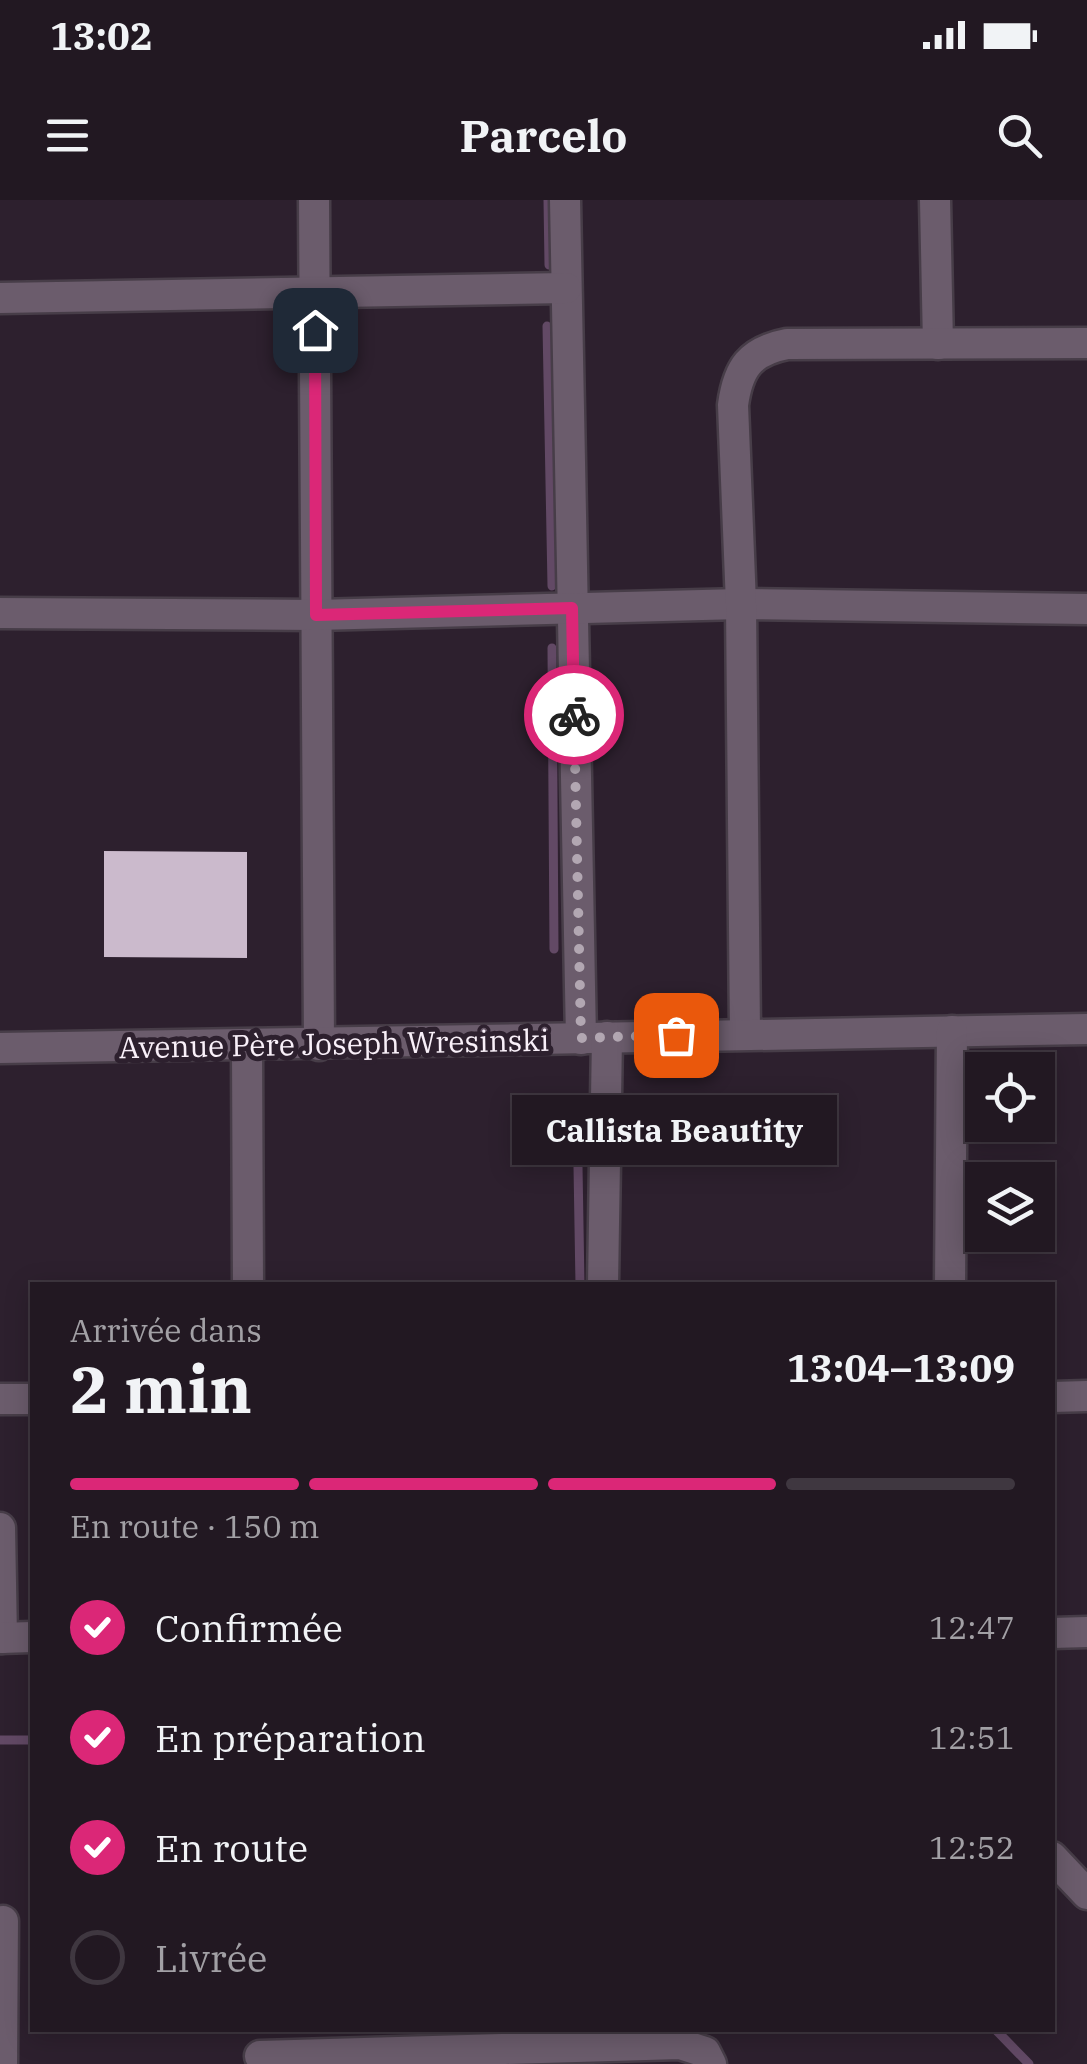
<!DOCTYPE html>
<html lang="fr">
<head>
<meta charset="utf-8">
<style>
	body { margin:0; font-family:"IBM Plex Serif",serif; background:#2e252f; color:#f1f3f6; height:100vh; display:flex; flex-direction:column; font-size:38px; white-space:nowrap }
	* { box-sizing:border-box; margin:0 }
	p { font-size:32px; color:#a2a0a5 }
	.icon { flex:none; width:55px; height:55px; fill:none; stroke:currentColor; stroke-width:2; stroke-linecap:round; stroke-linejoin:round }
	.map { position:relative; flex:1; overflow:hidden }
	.side { position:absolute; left:30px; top:1082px; width:1025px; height:750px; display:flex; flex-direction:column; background:#221822; border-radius:0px; box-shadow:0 5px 25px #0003,0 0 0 2px #3f3740 }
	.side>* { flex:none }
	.tools { position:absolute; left:965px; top:852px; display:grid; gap:20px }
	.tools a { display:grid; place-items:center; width:90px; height:90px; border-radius:0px; background:#221822; box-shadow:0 5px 25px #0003,0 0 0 2px #3f3740; font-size:50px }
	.pin { position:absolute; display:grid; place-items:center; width:85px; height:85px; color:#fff; margin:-42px; border-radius:20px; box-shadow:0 5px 15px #0006 }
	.courier { position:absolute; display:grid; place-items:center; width:100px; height:100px; margin:-50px; border:8px solid #db2777; border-radius:50%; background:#fff; color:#222; box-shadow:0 2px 12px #0007 }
	.bubble { position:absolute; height:70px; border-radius:0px; background:#221822; box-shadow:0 5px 25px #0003,0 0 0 2px #3f3740; font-size:32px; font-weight:800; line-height:70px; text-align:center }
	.overview em { font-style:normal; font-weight:800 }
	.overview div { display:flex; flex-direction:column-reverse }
	.overview { display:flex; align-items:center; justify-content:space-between; height:170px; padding:0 40px }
	h1 { font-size:65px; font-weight:800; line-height:75px }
	.bar { display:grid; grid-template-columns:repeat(4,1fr); gap:15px 10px; align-content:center; height:120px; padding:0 40px }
	.bar i { height:12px; border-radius:8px; background:#3f3740 }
	.bar .active { background:#db2777 }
	.bar p { grid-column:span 4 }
	ol { padding:0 40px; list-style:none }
	li { display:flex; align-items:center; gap:30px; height:110px }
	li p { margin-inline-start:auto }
	li .icon { padding:10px; border-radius:50%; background:#db2777; color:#fff; stroke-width:4 }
	li:last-child { color:#a2a0a5 }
	li i { width:55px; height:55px; border:5px solid #3f3740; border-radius:50% }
	.status { display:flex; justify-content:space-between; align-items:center; height:70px; padding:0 50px; background:#221822; direction:ltr }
	.status svg { height:28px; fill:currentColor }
	header { display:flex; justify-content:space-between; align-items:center; height:130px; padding:0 40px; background:#221822; font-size:45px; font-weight:800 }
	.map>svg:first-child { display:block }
</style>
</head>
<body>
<div class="status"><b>13:02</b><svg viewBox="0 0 49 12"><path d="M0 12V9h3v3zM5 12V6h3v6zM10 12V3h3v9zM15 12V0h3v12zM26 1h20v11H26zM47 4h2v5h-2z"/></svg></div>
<header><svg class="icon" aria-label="menu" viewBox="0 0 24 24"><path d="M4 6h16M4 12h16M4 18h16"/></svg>Parcelo<svg class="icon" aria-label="search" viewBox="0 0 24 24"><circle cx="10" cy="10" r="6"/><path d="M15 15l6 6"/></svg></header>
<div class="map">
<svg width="1087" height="1864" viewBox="0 0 1087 1864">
	<rect width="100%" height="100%" fill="#2d202e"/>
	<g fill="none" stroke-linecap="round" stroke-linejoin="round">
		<g stroke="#624965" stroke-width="9">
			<polyline points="548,0 549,65"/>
			<polyline points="547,126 552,386"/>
			<polyline points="552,448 554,749"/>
			<polyline points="577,907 580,1085"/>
			<polyline points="0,1540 32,1540"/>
			<polyline points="996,1830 1029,1864"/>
		</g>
	</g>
	<polygon fill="#cbbacc" points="104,651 247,652 247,758 104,757"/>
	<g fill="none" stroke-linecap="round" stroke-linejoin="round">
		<defs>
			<g id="minor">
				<polyline points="314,0 319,845"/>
				<polyline points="565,0 581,839"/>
				<polyline points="935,0 938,144"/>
				<polyline points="0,98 566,88"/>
				<polyline points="0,413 316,415 741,404 1087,409"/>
				<path d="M745,834L741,404L733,205C738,168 750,151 787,144L1087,143"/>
				<polyline points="247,846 248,1085"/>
				<path d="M0,848C362,845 725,833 1087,829"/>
				<polyline points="603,1085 607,837"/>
				<polyline points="950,1085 952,831"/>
				<polyline points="1052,1197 1087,1196"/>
				<polyline points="0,1199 32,1199"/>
				<polyline points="0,1328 2,1438"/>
				<polyline points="1052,1433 1087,1432"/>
				<polyline points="0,1438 32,1437"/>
				<polyline points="1052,1657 1087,1694"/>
				<polyline points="260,1856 680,1844 705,1852 711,1864"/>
				<polyline points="2,1864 3,1721"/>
			</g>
		</defs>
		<use href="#minor" stroke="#473d48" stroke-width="35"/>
		<use href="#minor" stroke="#6b5c6c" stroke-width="30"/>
	</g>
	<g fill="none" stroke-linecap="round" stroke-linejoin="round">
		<polyline stroke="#b2a7b2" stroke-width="10" stroke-dasharray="0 18" points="574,515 581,838 676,835"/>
		<polyline stroke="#db2777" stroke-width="12" points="315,130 316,415 572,408 574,515"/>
	</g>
	<g text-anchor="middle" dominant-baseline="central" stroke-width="10" stroke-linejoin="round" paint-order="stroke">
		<g font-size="30" fill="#f9f0f9" stroke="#2d202e">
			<text transform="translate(334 843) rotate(-1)">Avenue Père Joseph Wresinski</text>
		</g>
	</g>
</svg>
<div class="tools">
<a><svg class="icon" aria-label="locate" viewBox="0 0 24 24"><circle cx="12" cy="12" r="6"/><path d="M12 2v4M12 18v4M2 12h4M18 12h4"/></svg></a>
<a><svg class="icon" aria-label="layers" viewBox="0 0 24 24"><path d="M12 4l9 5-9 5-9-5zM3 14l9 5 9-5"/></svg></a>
</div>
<div class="pin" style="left:676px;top:835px;background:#ea580c"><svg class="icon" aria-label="bag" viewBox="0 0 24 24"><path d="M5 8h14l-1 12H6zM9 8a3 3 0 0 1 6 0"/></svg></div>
<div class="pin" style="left:315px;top:130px;background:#1f2937"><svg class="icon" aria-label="home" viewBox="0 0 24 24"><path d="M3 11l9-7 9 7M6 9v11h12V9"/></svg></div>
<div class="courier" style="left:574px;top:515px"><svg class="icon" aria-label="bike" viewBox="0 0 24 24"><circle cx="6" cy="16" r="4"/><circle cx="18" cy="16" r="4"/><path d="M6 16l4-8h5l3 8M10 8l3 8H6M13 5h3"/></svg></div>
<div class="bubble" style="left:512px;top:895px;width:325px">Callista Beautity</div>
<section class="side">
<div class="overview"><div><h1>2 min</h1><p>Arrivée dans</p></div><em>13:04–13:09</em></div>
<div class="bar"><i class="active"></i><i class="active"></i><i class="active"></i><i></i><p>En route · 150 m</p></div>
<ol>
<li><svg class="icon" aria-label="check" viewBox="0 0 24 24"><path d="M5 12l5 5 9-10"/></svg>Confirmée<p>12:47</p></li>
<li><svg class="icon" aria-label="check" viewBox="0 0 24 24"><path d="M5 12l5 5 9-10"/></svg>En préparation<p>12:51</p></li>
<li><svg class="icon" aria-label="check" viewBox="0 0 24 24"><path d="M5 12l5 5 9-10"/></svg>En route<p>12:52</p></li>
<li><i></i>Livrée</li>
</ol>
</section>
</div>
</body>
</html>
